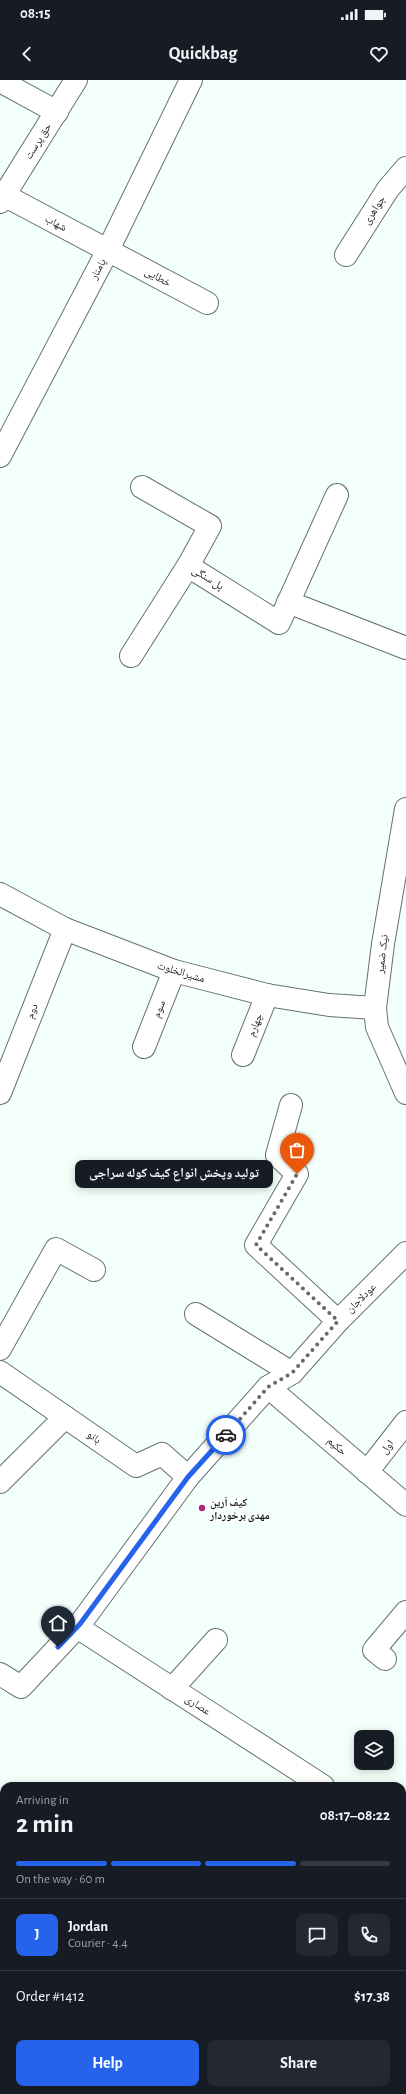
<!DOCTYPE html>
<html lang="en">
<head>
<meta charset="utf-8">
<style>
	body { margin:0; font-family:"Alegreya Sans","Noto Naskh Arabic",sans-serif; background:#242831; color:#f1f3f6; height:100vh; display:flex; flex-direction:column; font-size:15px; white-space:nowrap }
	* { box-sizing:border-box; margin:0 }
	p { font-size:13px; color:#9ea1a6 }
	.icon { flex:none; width:22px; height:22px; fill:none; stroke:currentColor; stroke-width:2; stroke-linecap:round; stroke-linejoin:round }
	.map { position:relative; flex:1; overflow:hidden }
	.drawer { position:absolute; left:0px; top:1702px; width:406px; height:312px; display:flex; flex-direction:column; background:#171b24; border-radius:12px 12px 0 0; box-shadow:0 2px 10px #0003 }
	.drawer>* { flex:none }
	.tools { position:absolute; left:354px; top:1650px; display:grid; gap:8px }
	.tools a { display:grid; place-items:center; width:40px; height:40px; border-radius:8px; background:#171b24; box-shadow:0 2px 10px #0003; font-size:20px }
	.pin { position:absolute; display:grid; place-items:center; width:34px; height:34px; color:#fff; margin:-41px -17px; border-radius:50% 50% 50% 0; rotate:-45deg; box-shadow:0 0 4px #0007 }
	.pin .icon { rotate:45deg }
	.courier { position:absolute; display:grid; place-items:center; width:40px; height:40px; margin:-20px; border:3px solid #2563eb; border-radius:50%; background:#fff; color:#222; box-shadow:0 1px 5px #0007 }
	.bubble { position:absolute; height:28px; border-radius:8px; background:#171b24; box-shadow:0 2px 10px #0003; font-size:13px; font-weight:700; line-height:28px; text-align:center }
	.overview em { font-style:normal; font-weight:700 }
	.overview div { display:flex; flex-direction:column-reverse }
	.overview { display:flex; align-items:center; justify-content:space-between; height:68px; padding:0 16px }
	h1 { font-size:26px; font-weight:700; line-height:30px }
	.bar { display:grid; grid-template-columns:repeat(4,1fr); gap:6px 4px; align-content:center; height:48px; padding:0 16px }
	.bar i { height:5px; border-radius:3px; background:#363941 }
	.bar .on { background:#2563eb }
	.bar p { grid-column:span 4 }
	.line { display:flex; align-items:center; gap:10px; padding:0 16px; border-top:1px solid #363941 }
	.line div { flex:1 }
	.round { display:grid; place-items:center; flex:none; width:42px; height:42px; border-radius:8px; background:#242831 }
	.primary-button { display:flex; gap:8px; margin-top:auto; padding:8px 16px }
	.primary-button a { flex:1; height:46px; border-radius:8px; background:#2563eb; color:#fff; font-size:16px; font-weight:700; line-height:46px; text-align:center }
	.primary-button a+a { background:#242831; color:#f1f3f6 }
	.status { display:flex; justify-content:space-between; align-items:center; height:28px; padding:0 20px; background:#171b24; direction:ltr }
	.status svg { height:11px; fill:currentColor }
	header { display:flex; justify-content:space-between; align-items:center; height:52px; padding:0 16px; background:#171b24; font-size:18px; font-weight:700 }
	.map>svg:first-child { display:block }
</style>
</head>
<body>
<div class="status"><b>08:15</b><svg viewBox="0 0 49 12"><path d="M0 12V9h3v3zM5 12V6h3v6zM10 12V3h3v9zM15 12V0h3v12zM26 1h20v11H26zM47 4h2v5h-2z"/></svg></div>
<header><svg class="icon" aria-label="back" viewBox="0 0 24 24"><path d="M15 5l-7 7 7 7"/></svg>Quickbag<svg class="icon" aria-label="heart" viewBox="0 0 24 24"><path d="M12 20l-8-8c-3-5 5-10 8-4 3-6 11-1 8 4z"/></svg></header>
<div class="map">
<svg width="406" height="2014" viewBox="0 0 406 2014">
	<rect width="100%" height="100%" fill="#f2fffa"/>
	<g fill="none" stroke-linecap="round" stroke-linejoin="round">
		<defs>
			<g id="street">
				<polyline points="0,1 57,32"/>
				<polyline points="0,113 207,223"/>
				<polyline points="0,122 76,0"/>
				<polyline points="346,175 388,109 406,88"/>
				<polyline points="142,407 210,446 188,486"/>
				<polyline points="288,522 406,568"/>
				<polyline points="131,576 188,486 279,543 337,415"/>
				<polyline points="406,729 383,864 375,928 377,947 406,1013"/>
				<polyline points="0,814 65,849 174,891 267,915 329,925 375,928"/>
				<polyline points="144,967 174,891"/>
				<polyline points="243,975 267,915"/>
				<polyline points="0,1013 65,849"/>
				<polyline points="291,1025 277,1075 297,1094 256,1165 338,1241"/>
				<polyline points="196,1234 292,1293"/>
				<polyline points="0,1269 56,1169 94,1190"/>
				<polyline points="0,1292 136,1386 162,1374 188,1397"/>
				<polyline points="268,1307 406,1425"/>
				<polyline points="367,1392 406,1342"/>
				<polyline points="0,1402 65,1337"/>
				<polyline points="77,1547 323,1706"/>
				<polyline points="385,1579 374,1570 406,1532"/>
				<polyline points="0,1594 21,1607 80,1544 188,1397 268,1307 292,1293 338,1241 406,1173"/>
				<polyline points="172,1609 216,1560"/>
				<polyline points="402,1758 406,1760"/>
				<polyline points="26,2011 26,2010"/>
				<polyline points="168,2014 170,2010"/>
				<polyline points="351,2014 352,2010"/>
			</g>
			<polyline id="secondary" points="0,376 108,170 191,0"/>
		</defs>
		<use href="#street" stroke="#67726e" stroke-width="24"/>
		<use href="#secondary" stroke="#67726e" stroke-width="24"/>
		<use href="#street" stroke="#fff" stroke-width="22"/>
		<use href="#secondary" stroke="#fff" stroke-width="22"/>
	</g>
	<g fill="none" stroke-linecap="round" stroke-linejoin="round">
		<polyline stroke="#646c69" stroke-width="4" stroke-dasharray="0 7.2" points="226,1355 268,1307 292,1293 338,1241 256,1165 297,1094"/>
		<polyline stroke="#2563eb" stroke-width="5" points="58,1567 80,1544 188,1397 226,1355"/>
	</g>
	<circle fill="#ae2c76" stroke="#fff" stroke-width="1.5" cx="202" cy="1428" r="4"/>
	<g text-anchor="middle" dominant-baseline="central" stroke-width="3.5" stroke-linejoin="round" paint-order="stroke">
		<g font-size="11" fill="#181d1b" stroke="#fff">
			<text transform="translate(38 61) rotate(-58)">حق پرست</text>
			<text transform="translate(374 130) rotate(-57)">جواهری</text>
			<text transform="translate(56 143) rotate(28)">شهاب</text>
			<text transform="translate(98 189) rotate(-62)">پامنار</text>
			<text transform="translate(158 197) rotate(28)">خطایی</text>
			<text transform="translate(208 498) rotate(32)">پل سنگی</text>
			<text transform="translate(382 874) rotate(-83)">نیک ضمیر</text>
			<text transform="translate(181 892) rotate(17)">مشیرالخلوت</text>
			<text transform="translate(159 929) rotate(-69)">سوم</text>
			<text transform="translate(32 931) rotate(-68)">دوم</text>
			<text transform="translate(255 945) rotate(-68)">چهارم</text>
			<text transform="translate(361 1218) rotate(-45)">عودلاجان</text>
			<text transform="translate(94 1357) rotate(35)">بانو</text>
			<text transform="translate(337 1366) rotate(41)">حکیم</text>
			<text transform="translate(387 1367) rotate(-52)">اول</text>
			<text transform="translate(198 1625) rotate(33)">عصاری</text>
		</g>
		<g font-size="11" font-weight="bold" fill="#181d1b" stroke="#fff" text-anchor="start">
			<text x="210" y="1422">کیف آرین<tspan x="210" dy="13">مهدی برخوردار</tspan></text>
		</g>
	</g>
</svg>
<div class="tools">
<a><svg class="icon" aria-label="layers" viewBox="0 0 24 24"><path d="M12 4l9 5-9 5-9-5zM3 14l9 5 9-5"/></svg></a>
</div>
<div class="pin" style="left:297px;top:1094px;background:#ea580c"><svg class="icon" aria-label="bag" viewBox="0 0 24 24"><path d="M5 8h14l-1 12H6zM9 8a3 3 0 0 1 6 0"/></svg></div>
<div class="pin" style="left:58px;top:1567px;background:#1f2937"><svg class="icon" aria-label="home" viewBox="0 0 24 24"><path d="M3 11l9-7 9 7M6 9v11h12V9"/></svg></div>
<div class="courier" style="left:226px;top:1355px"><svg class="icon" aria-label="car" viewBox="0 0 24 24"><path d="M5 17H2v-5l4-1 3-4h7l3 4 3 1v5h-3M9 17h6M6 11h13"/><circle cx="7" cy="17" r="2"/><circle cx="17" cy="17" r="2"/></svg></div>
<div class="bubble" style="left:75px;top:1080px;width:198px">تولید وپخش انواع کیف کوله سراجی</div>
<section class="drawer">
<div class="overview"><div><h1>2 min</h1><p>Arriving in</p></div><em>08:17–08:22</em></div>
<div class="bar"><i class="on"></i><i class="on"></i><i class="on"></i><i></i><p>On the way · 60 m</p></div>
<div class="line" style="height:72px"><b class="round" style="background:#2563eb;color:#fff">J</b><div><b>Jordan</b><p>Courier · 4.4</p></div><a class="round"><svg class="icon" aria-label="chat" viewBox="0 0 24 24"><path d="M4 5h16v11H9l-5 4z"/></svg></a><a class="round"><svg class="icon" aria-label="phone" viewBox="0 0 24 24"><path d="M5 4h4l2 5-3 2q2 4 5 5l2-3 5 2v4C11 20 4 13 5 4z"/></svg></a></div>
<div class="line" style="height:52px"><div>Order #1412</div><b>$17.38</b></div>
<div class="primary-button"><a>Help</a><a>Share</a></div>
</section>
</div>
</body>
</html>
